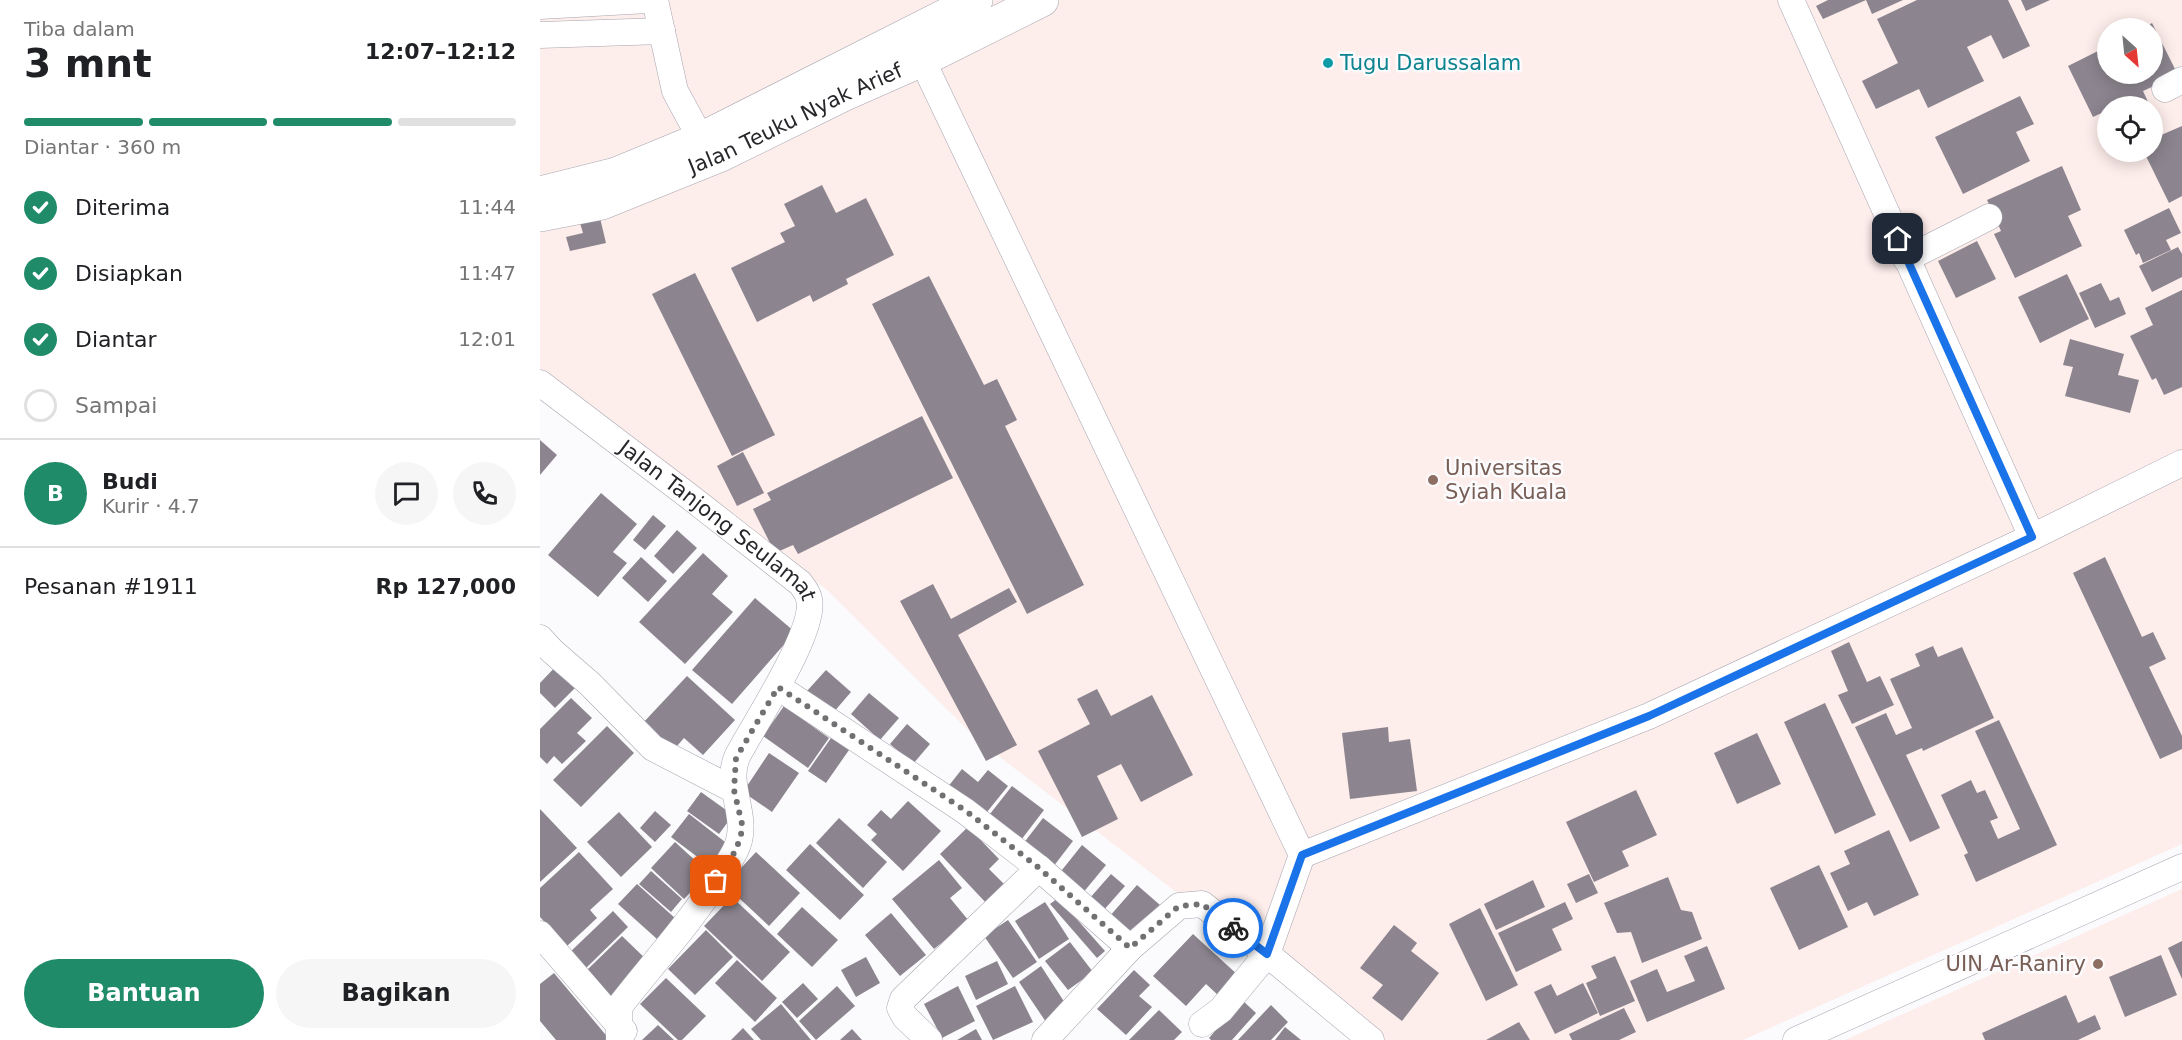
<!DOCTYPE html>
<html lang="id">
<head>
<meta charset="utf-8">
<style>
	body { margin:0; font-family:"DejaVu Sans",sans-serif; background:#f6f6f6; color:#202124; height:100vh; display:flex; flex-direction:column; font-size:22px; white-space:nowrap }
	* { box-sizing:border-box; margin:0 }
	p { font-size:20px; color:#757577 }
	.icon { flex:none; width:33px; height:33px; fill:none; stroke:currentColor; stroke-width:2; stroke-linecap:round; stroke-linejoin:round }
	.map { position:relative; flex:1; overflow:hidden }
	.sheet { display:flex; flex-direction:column; background:#fff; width:540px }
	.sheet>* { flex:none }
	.needle { width:39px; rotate:153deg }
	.buttons { position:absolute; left:1557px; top:18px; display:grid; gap:12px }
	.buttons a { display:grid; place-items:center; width:66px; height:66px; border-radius:50%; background:#fff; box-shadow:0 3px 15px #0003; font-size:30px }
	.pin { position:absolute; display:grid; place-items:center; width:51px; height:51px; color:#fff; margin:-26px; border-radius:12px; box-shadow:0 3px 9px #0006 }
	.courier { position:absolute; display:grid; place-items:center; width:60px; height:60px; margin:-30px; border:4px solid #1a73e8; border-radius:50%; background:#fff; color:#222; box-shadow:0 2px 8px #0007 }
	.overview em { font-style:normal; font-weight:600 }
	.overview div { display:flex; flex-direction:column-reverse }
	.overview { display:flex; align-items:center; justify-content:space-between; height:102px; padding:0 24px }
	h1 { font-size:39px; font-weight:600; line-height:45px }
	.bar { display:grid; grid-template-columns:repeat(4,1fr); gap:9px 6px; align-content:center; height:72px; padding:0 24px }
	.bar i { height:8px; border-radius:4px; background:#e0e0e0 }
	.bar .on { background:#208b69 }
	.bar p { grid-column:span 4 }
	.line { display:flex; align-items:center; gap:15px; padding:0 24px; border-top:2px solid #e0e0e0 }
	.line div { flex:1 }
	.round { display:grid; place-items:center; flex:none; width:63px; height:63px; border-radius:32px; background:#f6f6f6 }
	ol { padding:0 24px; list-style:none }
	li { display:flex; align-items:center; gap:18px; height:66px }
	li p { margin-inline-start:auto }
	li .icon { padding:6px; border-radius:50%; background:#208b69; color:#fff; stroke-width:4 }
	li:last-child { color:#757577 }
	li i { width:33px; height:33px; border:3px solid #e0e0e0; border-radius:50% }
	.button { display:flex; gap:12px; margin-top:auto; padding:12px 24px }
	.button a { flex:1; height:69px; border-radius:36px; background:#208b69; color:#fff; font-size:24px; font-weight:600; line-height:69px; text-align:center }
	.button a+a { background:#f6f6f6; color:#202124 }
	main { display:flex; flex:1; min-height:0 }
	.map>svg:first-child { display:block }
</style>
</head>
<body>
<main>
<section class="sheet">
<div class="overview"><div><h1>3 mnt</h1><p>Tiba dalam</p></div><em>12:07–12:12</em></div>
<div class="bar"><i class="on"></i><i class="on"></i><i class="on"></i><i></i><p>Diantar · 360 m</p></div>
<ol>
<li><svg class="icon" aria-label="check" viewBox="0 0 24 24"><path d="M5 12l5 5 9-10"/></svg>Diterima<p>11:44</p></li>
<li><svg class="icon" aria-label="check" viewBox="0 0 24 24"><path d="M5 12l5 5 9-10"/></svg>Disiapkan<p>11:47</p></li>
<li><svg class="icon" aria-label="check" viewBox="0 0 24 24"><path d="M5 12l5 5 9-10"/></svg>Diantar<p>12:01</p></li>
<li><i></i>Sampai</li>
</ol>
<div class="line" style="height:108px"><b class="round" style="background:#208b69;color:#fff">B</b><div><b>Budi</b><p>Kurir · 4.7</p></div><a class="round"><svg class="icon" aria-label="chat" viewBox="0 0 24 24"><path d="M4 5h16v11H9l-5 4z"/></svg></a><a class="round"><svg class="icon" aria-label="phone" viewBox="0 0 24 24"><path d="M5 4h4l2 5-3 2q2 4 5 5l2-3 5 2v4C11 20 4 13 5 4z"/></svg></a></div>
<div class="line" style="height:78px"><div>Pesanan #1911</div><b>Rp 127,000</b></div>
<div class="button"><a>Bantuan</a><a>Bagikan</a></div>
</section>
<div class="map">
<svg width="1642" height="1040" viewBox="0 0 1642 1040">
	<rect width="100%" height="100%" fill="#fbfbfd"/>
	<g fill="#fdedeb" fill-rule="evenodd">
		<path d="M0,0H1642V844L1203,1040H829L439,741L287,590L0,371ZM1568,28H1612V74H1568ZM1568,106H1612V152H1568Z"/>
		<polygon points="1642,889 1642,1040 1305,1040"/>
	</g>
	<g fill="#8c858f">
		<polygon points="1288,0 1326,0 1283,19 1276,6"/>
		<polygon points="1326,0 1363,0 1332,14"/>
		<polygon points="1377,0 1468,0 1490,46 1463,59 1451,35 1427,47 1444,81 1388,108 1379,89 1336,109 1322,81 1358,63 1337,19"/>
		<polygon points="1481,0 1510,0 1486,11"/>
		<polygon points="1612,23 1638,75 1603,91 1609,104 1604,106 1580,106 1579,104 1568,106 1568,110 1553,117 1528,66 1568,46 1568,74 1612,74 1612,28 1604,28"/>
		<polygon points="1480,96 1494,124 1476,132 1490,161 1423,194 1395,137"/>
		<polygon points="1642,126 1642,196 1629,203 1604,152 1612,152 1612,139"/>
		<polygon points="1522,166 1541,210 1528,216 1542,246 1475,278 1454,234 1461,231 1447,200"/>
		<polygon points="282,185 296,213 326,198 354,255 306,279 308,284 273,302 270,295 217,322 191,268 245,242 240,233 255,226 244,204"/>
		<polygon points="1629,208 1641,233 1626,240 1631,250 1603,263 1599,253 1596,255 1584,230"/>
		<polygon points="60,218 66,243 30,251 26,237 43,233 40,223"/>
		<polygon points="1437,241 1456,279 1416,298 1398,261"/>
		<polygon points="1638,247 1642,254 1642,277 1612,292 1599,266"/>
		<polygon points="155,273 235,435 192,456 112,294"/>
		<polygon points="1527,274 1549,319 1500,343 1478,297"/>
		<polygon points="389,276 444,385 457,379 477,420 465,426 544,585 487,614 332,304"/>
		<polygon points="1561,283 1570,301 1579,297 1586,314 1555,328 1539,293"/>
		<polygon points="1642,290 1642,387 1624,395 1616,378 1612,380 1590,336 1613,325 1605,308"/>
		<polygon points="1530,339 1584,354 1578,375 1599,380 1590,413 1525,396 1533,367 1523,365"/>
		<polygon points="382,416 413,478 258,554 253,545 235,553 213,509 231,500 227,493"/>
		<polygon points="0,440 17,455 0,475"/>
		<polygon points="203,452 224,493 197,506 177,466"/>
		<polygon points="61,493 97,524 73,552 87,563 58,597 8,555"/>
		<polygon points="113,515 126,526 105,550 93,540"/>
		<polygon points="137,530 157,548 133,574 114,556"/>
		<polygon points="163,553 188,576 172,594 193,612 145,664 99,622"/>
		<polygon points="101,557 127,581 108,602 82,578"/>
		<polygon points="1565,557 1602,637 1613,632 1626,659 1609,667 1642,736 1642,749 1620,759 1533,573"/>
		<polygon points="393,584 411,619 469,588 477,602 418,635 477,745 446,761 360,601"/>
		<polygon points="215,598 255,632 192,704 152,670"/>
		<polygon points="1309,642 1327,682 1340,676 1354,705 1312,724 1298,695 1308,691 1291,651"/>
		<polygon points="1393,646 1398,657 1422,647 1454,718 1383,751 1382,748 1366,755 1400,828 1370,842 1315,727 1346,713 1356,735 1372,728 1350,679 1380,666 1375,654"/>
		<polygon points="19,663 40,683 15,708 0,693 0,683"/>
		<polygon points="286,670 311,692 293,713 267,691"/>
		<polygon points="147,676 195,720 163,755 144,738 131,753 101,725"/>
		<polygon points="557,689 571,716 612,695 653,775 601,802 581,764 557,776 578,819 542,837 498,751 550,724 537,699"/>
		<polygon points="329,693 359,718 340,740 311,714"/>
		<polygon points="31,698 52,718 37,733 46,741 22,764 14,756 7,764 0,757 0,729"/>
		<polygon points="1285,703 1336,815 1295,834 1244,722"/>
		<polygon points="244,706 289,738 268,768 223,736"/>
		<polygon points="1459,720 1517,845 1436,882 1424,855 1428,853 1401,795 1431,780 1437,793 1445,790 1458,818 1450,821 1458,839 1480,829 1435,731"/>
		<polygon points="367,724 390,744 373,764 350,744"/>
		<polygon points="67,726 94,753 41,807 13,780"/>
		<polygon points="848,727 849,742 870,739 877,791 810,799 802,733"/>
		<polygon points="1217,733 1241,784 1197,804 1174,753"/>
		<polygon points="291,738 309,750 286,783 268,771"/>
		<polygon points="229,753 259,773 232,812 203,792"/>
		<polygon points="422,769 438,782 448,770 468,786 443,817 407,788"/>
		<polygon points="472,786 504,810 478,844 446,819"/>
		<polygon points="1096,790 1117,835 1082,851 1089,866 1054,882 1026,822"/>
		<polygon points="161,792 193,815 179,834 147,811"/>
		<polygon points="368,801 401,831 363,871 331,840 337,834 327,825 341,810 351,819"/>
		<polygon points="0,809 37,848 0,882"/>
		<polygon points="115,811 131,825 115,842 100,828"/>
		<polygon points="79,812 112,847 81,877 47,842"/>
		<polygon points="149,814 189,845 172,868 131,837"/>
		<polygon points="299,818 347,862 323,888 276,843"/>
		<polygon points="503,818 533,841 513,867 483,844"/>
		<polygon points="428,827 459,859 449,869 467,887 448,905 400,854"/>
		<polygon points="1349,830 1379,895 1334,916 1327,902 1308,911 1290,873 1310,864 1304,851"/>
		<polygon points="135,842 169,873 144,899 111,868"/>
		<polygon points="270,844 324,895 300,920 246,870"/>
		<polygon points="542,845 566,865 542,894 518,875"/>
		<polygon points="39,852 73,889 50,910 57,918 27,946 0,917 0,888"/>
		<polygon points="216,852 260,893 229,926 185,885"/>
		<polygon points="399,860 422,888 410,898 429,921 394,949 352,899"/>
		<polygon points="1279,865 1308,927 1259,950 1230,888"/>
		<polygon points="111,871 142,899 131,912 99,884"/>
		<polygon points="571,874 585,886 563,911 549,899"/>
		<polygon points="1049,874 1058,893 1036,903 1027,884"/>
		<polygon points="1128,877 1141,910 1152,912 1162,939 1102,963 1091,932 1077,933 1064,903"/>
		<polygon points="993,880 1005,907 956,930 944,904"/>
		<polygon points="97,884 136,919 117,939 78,904"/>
		<polygon points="597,885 620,905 592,936 569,917"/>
		<polygon points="192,897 250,952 222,981 164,926"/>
		<polygon points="518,898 565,951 557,958 510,904"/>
		<polygon points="505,902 529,939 499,959 475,921"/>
		<polygon points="1025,902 1033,919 1012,929 1022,950 976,972 958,933"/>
		<polygon points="262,907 298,940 272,967 237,934"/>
		<polygon points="940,908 978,985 946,1001 909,924"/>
		<polygon points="73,911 88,927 43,971 27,955"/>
		<polygon points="351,913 386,955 360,976 325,935"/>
		<polygon points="468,920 497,962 473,978 444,936"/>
		<polygon points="854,925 877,943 871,951 899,973 862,1021 832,998 843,985 820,968"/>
		<polygon points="166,930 193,957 155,995 128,969"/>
		<polygon points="653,934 699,976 679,996 666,984 646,1006 613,976"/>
		<polygon points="82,936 110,963 74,999 46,971"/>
		<polygon points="1642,941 1642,979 1628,948"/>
		<polygon points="530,942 553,972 528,990 505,961"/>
		<polygon points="1167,946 1185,989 1107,1022 1090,981 1117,969 1127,992 1155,981 1144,956"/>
		<polygon points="1621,955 1637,995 1585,1017 1569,977"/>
		<polygon points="1075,956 1095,1001 1060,1016 1046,983 1057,978 1051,966"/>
		<polygon points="326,957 340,983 316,997 301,970"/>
		<polygon points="197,960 237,998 215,1022 175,983"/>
		<polygon points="457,961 468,984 436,1000 425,976"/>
		<polygon points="501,966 525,1003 508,1025 479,982"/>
		<polygon points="594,970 610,985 599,996 612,1007 586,1035 557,1009"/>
		<polygon points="14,973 70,1040 16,1040 0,1021 0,984"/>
		<polygon points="126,978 166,1016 142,1040 138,1040 100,1004"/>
		<polygon points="263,983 278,999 257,1018 242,1002"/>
		<polygon points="1043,983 1058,1013 1015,1034 994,992 1011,984 1017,996"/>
		<polygon points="297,986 315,1006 276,1040 259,1021"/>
		<polygon points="418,986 435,1021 402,1038 384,1004"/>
		<polygon points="475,986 493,1022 453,1040 436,1006"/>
		<polygon points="1526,995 1538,1023 1555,1015 1561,1029 1538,1040 1445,1040 1442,1033"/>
		<polygon points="702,1000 716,1013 692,1040 671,1040 669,1038"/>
		<polygon points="241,1004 271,1040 221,1040 211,1029"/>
		<polygon points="731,1005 748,1022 731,1040 698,1040"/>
		<polygon points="1084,1008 1096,1032 1079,1040 1032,1040 1029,1034"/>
		<polygon points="619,1010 642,1032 634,1040 589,1040"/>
		<polygon points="979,1022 990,1040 946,1040"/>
		<polygon points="118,1025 134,1040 102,1040"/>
		<polygon points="745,1027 761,1040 735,1040"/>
		<polygon points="203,1028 214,1040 191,1040"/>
		<polygon points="312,1029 322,1040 300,1040"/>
		<polygon points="436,1029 442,1040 417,1040"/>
	</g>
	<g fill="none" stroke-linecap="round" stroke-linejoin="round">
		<defs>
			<g id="minor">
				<polyline points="115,0 135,91 161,139"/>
				<polyline points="1251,0 1492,537"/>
				<polyline points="0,6 108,0"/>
				<polyline points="0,35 122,31"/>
				<polyline points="374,43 762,855 727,954 681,1010 662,1024"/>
				<polyline points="1625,89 1642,80"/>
				<polyline points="1366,259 1449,217"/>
				<path id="s1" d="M0,383L150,497L260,583C264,588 268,593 269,599C277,630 214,724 198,755C183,784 211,817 196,849C191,860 183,870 177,880C149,924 114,962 82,1003L79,1010V1040"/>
				<polyline points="0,638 12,651 50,684 113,748 194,790"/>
				<polyline points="238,687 425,811 499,868 590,948"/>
				<polyline points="762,855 1109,716 1492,537 1642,463"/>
				<polyline points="0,934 84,1031"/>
				<polyline points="389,1040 365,1017 360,1008 363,999 499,868"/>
				<polyline points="505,1040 590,948 639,906 662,904 727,954 831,1040"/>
				<polyline points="1256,1040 1642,867"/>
			</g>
			<g id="major">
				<polyline points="0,193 76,174 161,139 436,0"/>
				<path id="s2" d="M0,215L62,203L181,155L303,95L382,60L502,0"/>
			</g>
		</defs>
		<use href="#minor" stroke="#a6a5b0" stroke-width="27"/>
		<use href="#major" stroke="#a6a5b0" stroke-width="34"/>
		<use href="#minor" stroke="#fff" stroke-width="26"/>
		<use href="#major" stroke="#fff" stroke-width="33"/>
	</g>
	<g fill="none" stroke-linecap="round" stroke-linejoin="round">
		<polyline stroke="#717174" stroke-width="6" stroke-dasharray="0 10.8" points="176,881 196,850 201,835 202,824 194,790 196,758 238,687 426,811 499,868 590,948 639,906 662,904 693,928"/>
		<polyline stroke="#1a73e8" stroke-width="8" points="693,928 727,954 762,855 1109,716 1492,537 1358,239"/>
	</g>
	<circle fill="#0f9aa8" stroke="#fbfbfd" stroke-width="2" cx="788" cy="63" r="6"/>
	<g fill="#8d6e63" stroke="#fbfbfd" stroke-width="2">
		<circle cx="893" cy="480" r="6"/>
		<circle cx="1558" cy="964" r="6"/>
	</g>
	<g text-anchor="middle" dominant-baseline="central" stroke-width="5" stroke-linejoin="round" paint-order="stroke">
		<g font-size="21" fill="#0d838f" stroke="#fbfbfd" text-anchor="start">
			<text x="800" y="63">Tugu Darussalam</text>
		</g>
		<g font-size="21" fill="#27272b" stroke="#fbfbfd">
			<text stroke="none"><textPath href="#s2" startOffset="274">Jalan Teuku Nyak Arief</textPath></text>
			<text stroke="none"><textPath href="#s1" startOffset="225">Jalan Tanjong Seulamat</textPath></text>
		</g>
		<g font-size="21" fill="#785e54" stroke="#fbfbfd" text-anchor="start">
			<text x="905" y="468">Universitas<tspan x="905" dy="24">Syiah Kuala</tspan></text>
			<text x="1546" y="964" text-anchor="end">UIN Ar-Raniry</text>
		</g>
	</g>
</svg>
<div class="buttons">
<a><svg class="needle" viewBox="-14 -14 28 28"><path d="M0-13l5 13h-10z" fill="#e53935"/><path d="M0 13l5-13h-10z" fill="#757577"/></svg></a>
<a><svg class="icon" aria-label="locate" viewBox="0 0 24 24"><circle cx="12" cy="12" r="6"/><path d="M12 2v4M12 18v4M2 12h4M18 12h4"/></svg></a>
</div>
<div class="pin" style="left:176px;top:881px;background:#ea580c"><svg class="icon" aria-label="bag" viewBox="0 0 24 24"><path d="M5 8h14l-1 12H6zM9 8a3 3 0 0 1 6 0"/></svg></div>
<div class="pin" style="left:1358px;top:239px;background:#1f2937"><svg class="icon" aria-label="home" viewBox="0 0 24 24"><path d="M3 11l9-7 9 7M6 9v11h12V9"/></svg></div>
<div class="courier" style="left:693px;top:928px"><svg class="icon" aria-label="bike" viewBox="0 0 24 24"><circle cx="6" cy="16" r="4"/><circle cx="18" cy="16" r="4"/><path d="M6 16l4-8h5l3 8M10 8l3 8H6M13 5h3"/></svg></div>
</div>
</main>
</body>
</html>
